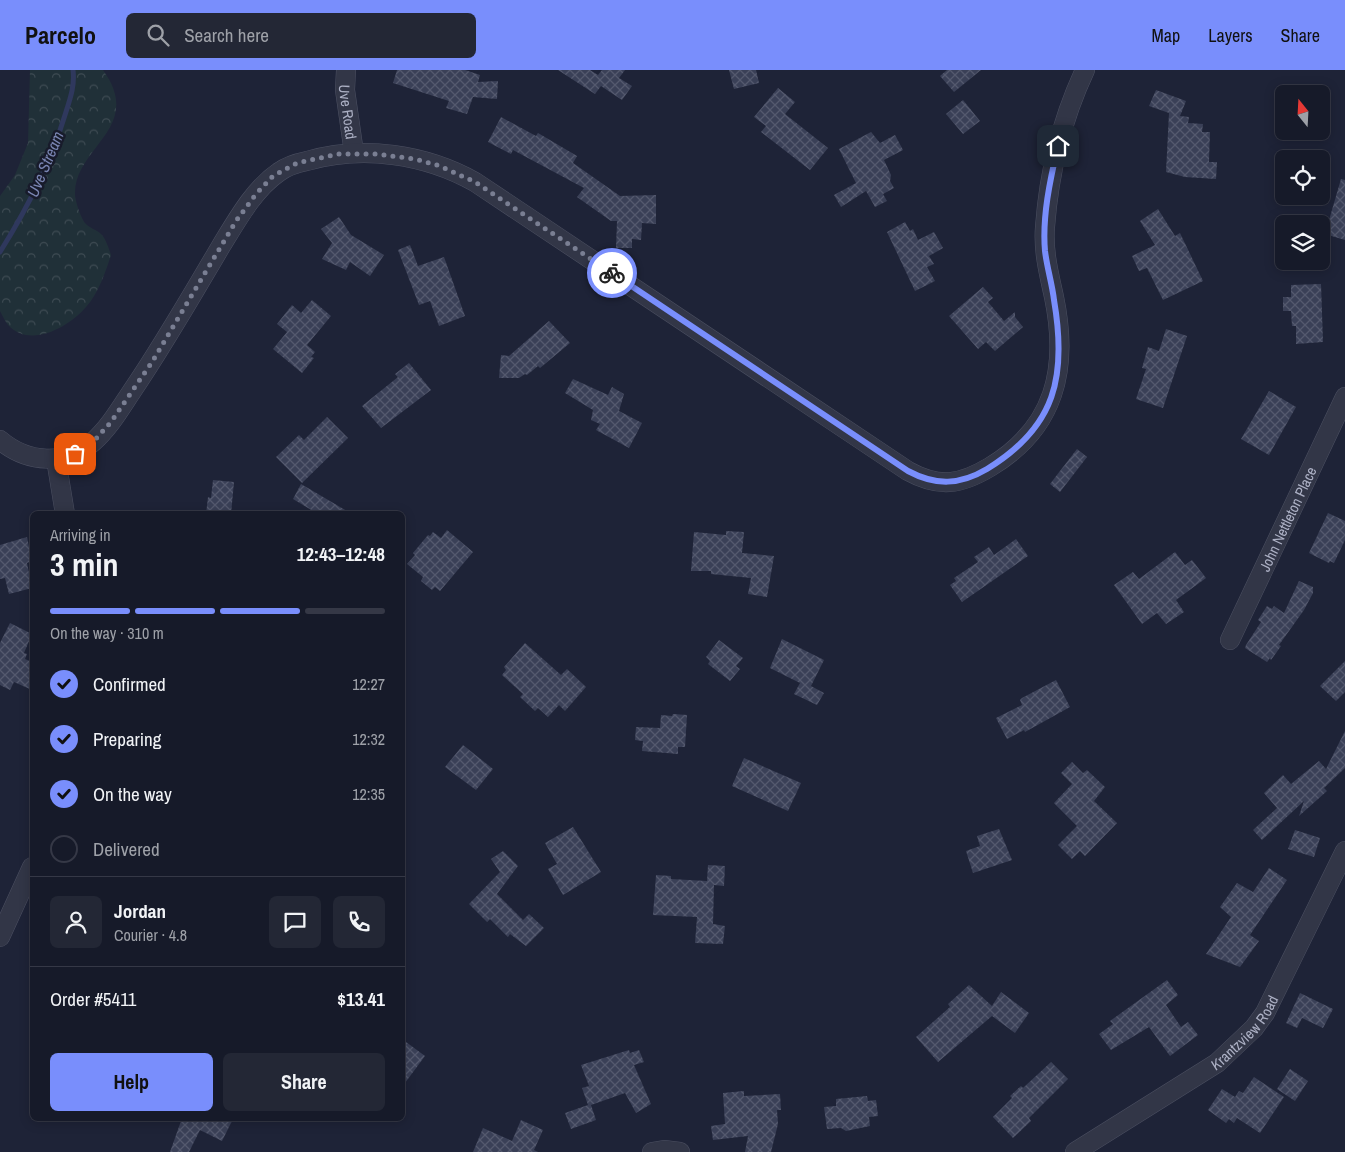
<!DOCTYPE html>
<html lang="en">
<head>
<meta charset="utf-8">
<style>
	body { margin:0; font-family:"Archivo Narrow",sans-serif; background:#232735; color:#f1f3f6; height:100vh; display:flex; flex-direction:column; font-size:19px; white-space:nowrap }
	* { box-sizing:border-box; margin:0 }
	p { font-size:16px; color:#9ea1a8 }
	.icon { flex:none; width:28px; height:28px; fill:none; stroke:currentColor; stroke-width:2; stroke-linecap:round; stroke-linejoin:round }
	.map { position:relative; flex:1; overflow:hidden }
	.panel { position:absolute; left:30px; top:441px; width:375px; height:610px; display:flex; flex-direction:column; background:#161a29; border-radius:8px; box-shadow:0 2px 12px #0003,0 0 0 1px #353846 }
	.panel>* { flex:none }
	.needle { width:32px; rotate:342deg }
	.controls { position:absolute; left:1275px; top:15px; display:grid; gap:10px }
	.controls a { display:grid; place-items:center; width:55px; height:55px; border-radius:8px; background:#161a29; box-shadow:0 2px 12px #0003,0 0 0 1px #353846; font-size:25px }
	.pin { position:absolute; display:grid; place-items:center; width:42px; height:42px; color:#fff; margin:-21px; border-radius:10px; box-shadow:0 2px 8px #0006 }
	.courier { position:absolute; display:grid; place-items:center; width:50px; height:50px; margin:-25px; border:4px solid #798efc; border-radius:50%; background:#fff; color:#222; box-shadow:0 1px 6px #0007 }
	.summary em { font-style:normal; font-weight:700 }
	.summary div { display:flex; flex-direction:column-reverse }
	.summary { display:flex; align-items:center; justify-content:space-between; height:85px; padding:0 20px }
	h1 { font-size:32px; font-weight:700; line-height:38px }
	.bar { display:grid; grid-template-columns:repeat(4,1fr); gap:8px 5px; align-content:center; height:60px; padding:0 20px }
	.bar i { height:6px; border-radius:4px; background:#353846 }
	.bar .current { background:#798efc }
	.bar p { grid-column:span 4 }
	.line { display:flex; align-items:center; gap:12px; padding:0 20px; border-top:1px solid #353846 }
	.line div { flex:1 }
	.round { display:grid; place-items:center; flex:none; width:52px; height:52px; border-radius:8px; background:#232735 }
	ol { padding:0 20px; list-style:none }
	li { display:flex; align-items:center; gap:15px; height:55px }
	li p { margin-inline-start:auto }
	li .icon { padding:5px; border-radius:50%; background:#798efc; color:#111; stroke-width:4 }
	li:last-child { color:#9ea1a8 }
	li i { width:28px; height:28px; border:2px solid #353846; border-radius:50% }
	.cta { display:flex; gap:10px; margin-top:auto; padding:10px 20px }
	.cta a { flex:1; height:58px; border-radius:8px; background:#798efc; color:#111; font-size:20px; font-weight:700; line-height:58px; text-align:center }
	.cta a+a { background:#232735; color:#f1f3f6 }
	header { display:flex; align-items:center; gap:30px; box-sizing:border-box; height:70px; padding:0 25px; background:#798efc; color:#111 }
	header strong { font-size:24px }
	nav { display:flex; gap:28px; margin-inline-start:auto; font-size:18px }
	.search { width:350px; height:45px; background:#232735; display:flex; align-items:center; gap:12px; box-sizing:border-box; padding:0 18px; border-radius:8px; color:#9ea1a8; font-size:19px }
	.map>svg:first-child { display:block }
</style>
</head>
<body>
<header>
<strong>Parcelo</strong>
<div class="search"><svg class="icon" aria-label="search" viewBox="0 0 24 24"><circle cx="10" cy="10" r="6"/><path d="M15 15l6 6"/></svg>Search here</div>
<nav><a>Map</a><a>Layers</a><a>Share</a></nav>
</header>
<div class="map">
<svg width="1345" height="1082" viewBox="0 0 1345 1082">
	<defs>
		<pattern id="forest-crowns" width="20" height="18" patternUnits="userSpaceOnUse" patternTransform="scale(1.25)"><rect width="20" height="18" fill="#203038"/><path d="M2 6a3 3 0 1 1 6 0M12 15a3 3 0 1 1 6 0" fill="none" stroke="#3e4b53"/></pattern>
		<pattern id="building-cross-hatch" width="8" height="8" patternUnits="userSpaceOnUse" patternTransform="scale(1.25)"><rect width="8" height="8" fill="#3a4057"/><path d="M0 0l8 8M0 8l8-8" fill="none" stroke="#54596e"/></pattern>
	</defs>
	<rect width="100%" height="100%" fill="#1e2337"/>
	<path fill="url(#forest-crowns)" d="M30,0H103C145,58 74,77 75,124C75,131 81,148 85,153C89,158 97,160 101,164C106,169 109,179 111,185C106,201 98,224 86,237C69,257 30,279 8,255C5,251 2,245 0,241V126L15,105L28,73Z"/>
	<g fill="none" stroke-linecap="round" stroke-linejoin="round">
		<path stroke="#2f385d" stroke-width="5" d="M0,182C27,139 50,94 65,45C70,29 75,16 73,0"/>
	</g>
	<g fill="url(#building-cross-hatch)">
		<polygon points="397,0 465,0 480,5 478,12 498,11 497,29 473,27 467,44 446,38 449,31 393,13"/>
		<polygon points="558,0 590,0 598,5 602,0 625,0 619,8 632,16 622,30 601,16 595,24"/>
		<polygon points="729,0 756,0 759,13 734,19"/>
		<polygon points="947,0 981,0 954,22 940,6"/>
		<polygon points="778,18 795,32 785,44 828,78 810,100 761,62 766,56 754,47"/>
		<polygon points="1156,20 1186,31 1180,46 1189,47 1188,53 1203,54 1202,62 1210,62 1209,92 1217,92 1216,109 1185,107 1166,102 1169,43 1149,36"/>
		<polygon points="963,30 980,51 963,64 946,44"/>
		<polygon points="501,47 536,66 538,63 577,86 573,93 620,126 656,125 656,154 642,153 641,170 632,169 632,178 616,178 617,151 611,151 577,127 584,118 513,80 511,84 488,72"/>
		<polygon points="871,62 880,73 895,65 903,80 884,90 891,105 890,111 894,118 883,124 887,131 875,137 866,121 841,137 834,125 856,113 839,79"/>
		<polygon points="1341,109 1345,110 1345,170 1325,164"/>
		<polygon points="1158,139 1175,166 1180,163 1203,211 1163,230 1147,198 1139,201 1132,186 1155,175 1140,151"/>
		<polygon points="339,147 351,165 384,185 370,206 350,192 346,200 322,189 332,173 321,159"/>
		<polygon points="905,152 910,161 913,159 918,170 934,162 943,178 929,186 934,194 927,197 935,211 915,221 887,162"/>
		<polygon points="410,175 418,196 444,187 465,246 439,256 430,231 419,235 398,180"/>
		<polygon points="1321,214 1323,272 1296,274 1296,256 1292,256 1291,241 1283,241 1283,227 1291,227 1291,215"/>
		<polygon points="983,217 993,228 988,232 1004,251 1015,242 1015,247 1023,257 995,281 986,272 978,279 949,246"/>
		<polygon points="312,230 331,246 307,275 315,282 311,287 314,288 302,303 273,279 287,262 277,254 292,235 301,243"/>
		<polygon points="549,251 570,273 540,298 538,296 527,305 525,304 519,308 499,308 501,285 509,286"/>
		<polygon points="1166,259 1187,266 1163,338 1136,329 1146,299 1142,298 1148,277 1159,281"/>
		<polygon points="409,293 431,320 381,358 362,336 398,307 395,304"/>
		<polygon points="573,309 608,325 612,317 624,324 619,341 642,353 629,378 596,360 600,354 591,350 593,340 565,323"/>
		<polygon points="1269,321 1296,337 1269,385 1241,369"/>
		<polygon points="327,347 348,368 302,413 276,387 299,365 304,370"/>
		<polygon points="1077,379 1087,387 1060,422 1050,414"/>
		<polygon points="213,410 234,412 231,444 206,444 208,427 211,428"/>
		<polygon points="301,414 352,444 318,444 293,429"/>
		<polygon points="1328,443 1345,451 1345,470 1334,493 1330,491 1329,493 1309,483"/>
		<polygon points="447,460 473,482 440,521 435,517 432,520 421,511 423,507 407,494 415,485 413,483 428,465 430,466 433,462 441,468"/>
		<polygon points="726,461 744,462 742,483 774,486 767,527 748,524 751,508 711,504 711,501 691,501 694,462 726,465"/>
		<polygon points="27,467 32,491 27,493 32,518 9,524 5,508 0,509 0,475"/>
		<polygon points="1016,469 1028,486 962,532 950,515 956,511 954,508 978,492 974,487 989,477 994,485"/>
		<polygon points="1175,482 1185,495 1192,490 1206,508 1176,530 1184,542 1166,554 1157,543 1142,554 1114,515 1133,502 1139,509"/>
		<polygon points="1299,511 1313,517 1313,523 1304,540 1279,575 1281,576 1271,590 1270,588 1267,592 1245,578 1246,575 1261,552 1258,550 1267,536 1272,539 1274,536 1284,543"/>
		<polygon points="10,553 32,564 24,583 27,584 25,589 32,592 32,620 14,612 10,620 0,615 0,573"/>
		<polygon points="782,569 824,590 811,616 824,623 817,635 794,624 800,613 770,598"/>
		<polygon points="719,570 743,588 736,596 740,599 730,611 708,594 710,591 706,587"/>
		<polygon points="525,573 561,605 567,599 586,617 565,641 559,635 548,647 538,638 535,641 520,627 523,624 502,605 506,600 504,597"/>
		<polygon points="1345,591 1345,622 1336,631 1320,616"/>
		<polygon points="1056,610 1070,637 1025,662 1024,660 1007,669 996,648 1022,635 1020,630 1022,628"/>
		<polygon points="673,644 687,645 685,677 678,677 678,684 642,681 643,671 635,670 636,657 660,658 661,645 672,646"/>
		<polygon points="1345,661 1345,698 1324,718 1327,721 1299,746 1304,731 1262,770 1253,760 1277,738 1264,723 1283,705 1291,714 1319,691 1326,699"/>
		<polygon points="463,675 493,699 476,720 445,697"/>
		<polygon points="744,688 801,713 788,741 732,716"/>
		<polygon points="1072,692 1083,703 1087,700 1105,717 1094,731 1117,753 1085,786 1080,781 1072,789 1058,775 1077,756 1054,733 1072,714 1061,703"/>
		<polygon points="573,757 601,802 563,825 548,799 557,794 545,773"/>
		<polygon points="999,759 1012,790 973,803 966,781 980,776 977,766"/>
		<polygon points="1295,760 1320,768 1314,787 1288,779"/>
		<polygon points="503,781 518,796 497,824 523,850 529,844 544,858 526,876 510,864 508,867 490,849 487,852 469,834 500,802 491,789"/>
		<polygon points="708,795 725,796 724,816 714,815 713,854 725,856 723,874 695,873 697,847 653,845 656,805 671,806 671,809 707,811"/>
		<polygon points="1269,798 1287,810 1250,865 1259,871 1240,897 1206,884 1231,847 1220,837 1237,813 1253,822"/>
		<polygon points="1167,910 1178,925 1166,935 1181,957 1188,952 1198,965 1170,986 1149,957 1111,980 1099,964 1113,954 1110,951"/>
		<polygon points="969,915 992,936 1001,922 1029,943 1015,963 992,946 938,992 916,967 950,937 948,934"/>
		<polygon points="1300,923 1333,939 1323,958 1302,948 1297,958 1286,953"/>
		<polygon points="402,969 425,986 402,1017"/>
		<polygon points="629,980 630,983 639,980 644,992 634,995 651,1034 636,1043 625,1023 591,1035 596,1050 571,1059 565,1043 588,1035 582,1018 589,1016 581,995"/>
		<polygon points="1051,992 1068,1009 1029,1048 1031,1051 1013,1068 993,1047 1012,1028 1010,1026 1021,1016 1023,1018"/>
		<polygon points="1290,999 1308,1011 1295,1031 1277,1019"/>
		<polygon points="1254,1007 1284,1027 1260,1063 1237,1048 1234,1053 1229,1049 1226,1053 1208,1040 1222,1019 1235,1027 1239,1021 1243,1023"/>
		<polygon points="744,1021 744,1026 780,1024 781,1040 777,1040 778,1054 771,1082 745,1082 748,1066 713,1070 711,1056 725,1054 723,1023"/>
		<polygon points="867,1026 868,1031 876,1030 878,1046 869,1047 870,1056 846,1061 841,1058 827,1059 824,1037 836,1036 836,1029"/>
		<polygon points="175,1049 233,1049 222,1071 200,1060 189,1082 170,1082 181,1051"/>
		<polygon points="521,1050 543,1060 534,1080 538,1082 473,1082 483,1058 512,1071"/>
	</g>
	<g fill="none" stroke-linecap="round" stroke-linejoin="round">
		<defs>
			<g id="minor">
				<path id="s1" d="M346,0L345,20L354,83"/>
				<path d="M0,370C27,393 66,396 93,372C109,358 120,339 132,321C164,274 192,225 221,176C237,150 254,119 279,102C287,96 297,93 307,91C363,75 425,84 475,112L908,401C939,418 960,415 990,397C1055,358 1069,299 1054,227C1049,204 1043,181 1045,157C1049,102 1062,49 1085,0"/>
				<polyline points="56,389 65,444"/>
				<path id="s2" d="M1230,570L1345,327"/>
				<polyline points="0,867 32,797"/>
				<polyline points="652,1082 664,1080 680,1082"/>
				<path id="s3" d="M1075,1082L1217,993L1254,958L1265,943L1345,781"/>
			</g>
		</defs>
		<use href="#minor" stroke="#4c5062" stroke-width="20"/>
		<use href="#minor" stroke="#323647" stroke-width="19"/>
	</g>
	<g fill="none" stroke-linecap="round" stroke-linejoin="round">
		<polyline stroke="#7a7f93" stroke-width="5" stroke-dasharray="0 9" points="75,384 93,372 111,352 152,292 236,151 256,124 273,106 297,93 338,84 376,84 415,89 440,96 475,112 612,203"/>
		<path stroke="#798efc" stroke-width="6" d="M612,203L908,401C936,416 960,415 987,399C1056,357 1067,306 1054,230C1052,213 1047,198 1045,181C1042,147 1050,110 1058,76"/>
	</g>
	<g text-anchor="middle" dominant-baseline="central" stroke-width="5" stroke-linejoin="round" paint-order="stroke">
		<g font-size="15" fill="#acb0c4" stroke="#181b2b">
			<text stroke="none"><textPath href="#s1" startOffset="42">Uve Road</textPath></text>
			<text stroke="none"><textPath href="#s2" startOffset="134">John Nettleton Place</textPath></text>
			<text stroke="none"><textPath href="#s3" startOffset="209">Krantzview Road</textPath></text>
		</g>
		<g font-size="16" font-style="italic" fill="#7a85b2" stroke="#181b2b">
			<text transform="translate(45 94) rotate(-67)">Uve Stream</text>
		</g>
	</g>
</svg>
<div class="controls">
<a><svg class="needle" viewBox="-14 -14 28 28"><path d="M0-13l5 13h-10z" fill="#e53935"/><path d="M0 13l5-13h-10z" fill="#9ea1a8"/></svg></a>
<a><svg class="icon" aria-label="locate" viewBox="0 0 24 24"><circle cx="12" cy="12" r="6"/><path d="M12 2v4M12 18v4M2 12h4M18 12h4"/></svg></a>
<a><svg class="icon" aria-label="layers" viewBox="0 0 24 24"><path d="M12 4l9 5-9 5-9-5zM3 14l9 5 9-5"/></svg></a>
</div>
<div class="pin" style="left:75px;top:384px;background:#ea580c"><svg class="icon" aria-label="bag" viewBox="0 0 24 24"><path d="M5 8h14l-1 12H6zM9 8a3 3 0 0 1 6 0"/></svg></div>
<div class="pin" style="left:1058px;top:76px;background:#1f2937"><svg class="icon" aria-label="home" viewBox="0 0 24 24"><path d="M3 11l9-7 9 7M6 9v11h12V9"/></svg></div>
<div class="courier" style="left:612px;top:203px"><svg class="icon" aria-label="bike" viewBox="0 0 24 24"><circle cx="6" cy="16" r="4"/><circle cx="18" cy="16" r="4"/><path d="M6 16l4-8h5l3 8M10 8l3 8H6M13 5h3"/></svg></div>
<section class="panel">
<div class="summary"><div><h1>3 min</h1><p>Arriving in</p></div><em>12:43–12:48</em></div>
<div class="bar"><i class="current"></i><i class="current"></i><i class="current"></i><i></i><p>On the way · 310 m</p></div>
<ol>
<li><svg class="icon" aria-label="check" viewBox="0 0 24 24"><path d="M5 12l5 5 9-10"/></svg>Confirmed<p>12:27</p></li>
<li><svg class="icon" aria-label="check" viewBox="0 0 24 24"><path d="M5 12l5 5 9-10"/></svg>Preparing<p>12:32</p></li>
<li><svg class="icon" aria-label="check" viewBox="0 0 24 24"><path d="M5 12l5 5 9-10"/></svg>On the way<p>12:35</p></li>
<li><i></i>Delivered</li>
</ol>
<div class="line" style="height:90px"><a class="round"><svg class="icon" aria-label="person" viewBox="0 0 24 24"><circle cx="12" cy="8" r="4"/><path d="M4 21q1-7 8-7t8 7"/></svg></a><div><b>Jordan</b><p>Courier · 4.8</p></div><a class="round"><svg class="icon" aria-label="chat" viewBox="0 0 24 24"><path d="M4 5h16v11H9l-5 4z"/></svg></a><a class="round"><svg class="icon" aria-label="phone" viewBox="0 0 24 24"><path d="M5 4h4l2 5-3 2q2 4 5 5l2-3 5 2v4C11 20 4 13 5 4z"/></svg></a></div>
<div class="line" style="height:65px"><div>Order #5411</div><b>$13.41</b></div>
<div class="cta"><a>Help</a><a>Share</a></div>
</section>
</div>
</body>
</html>
